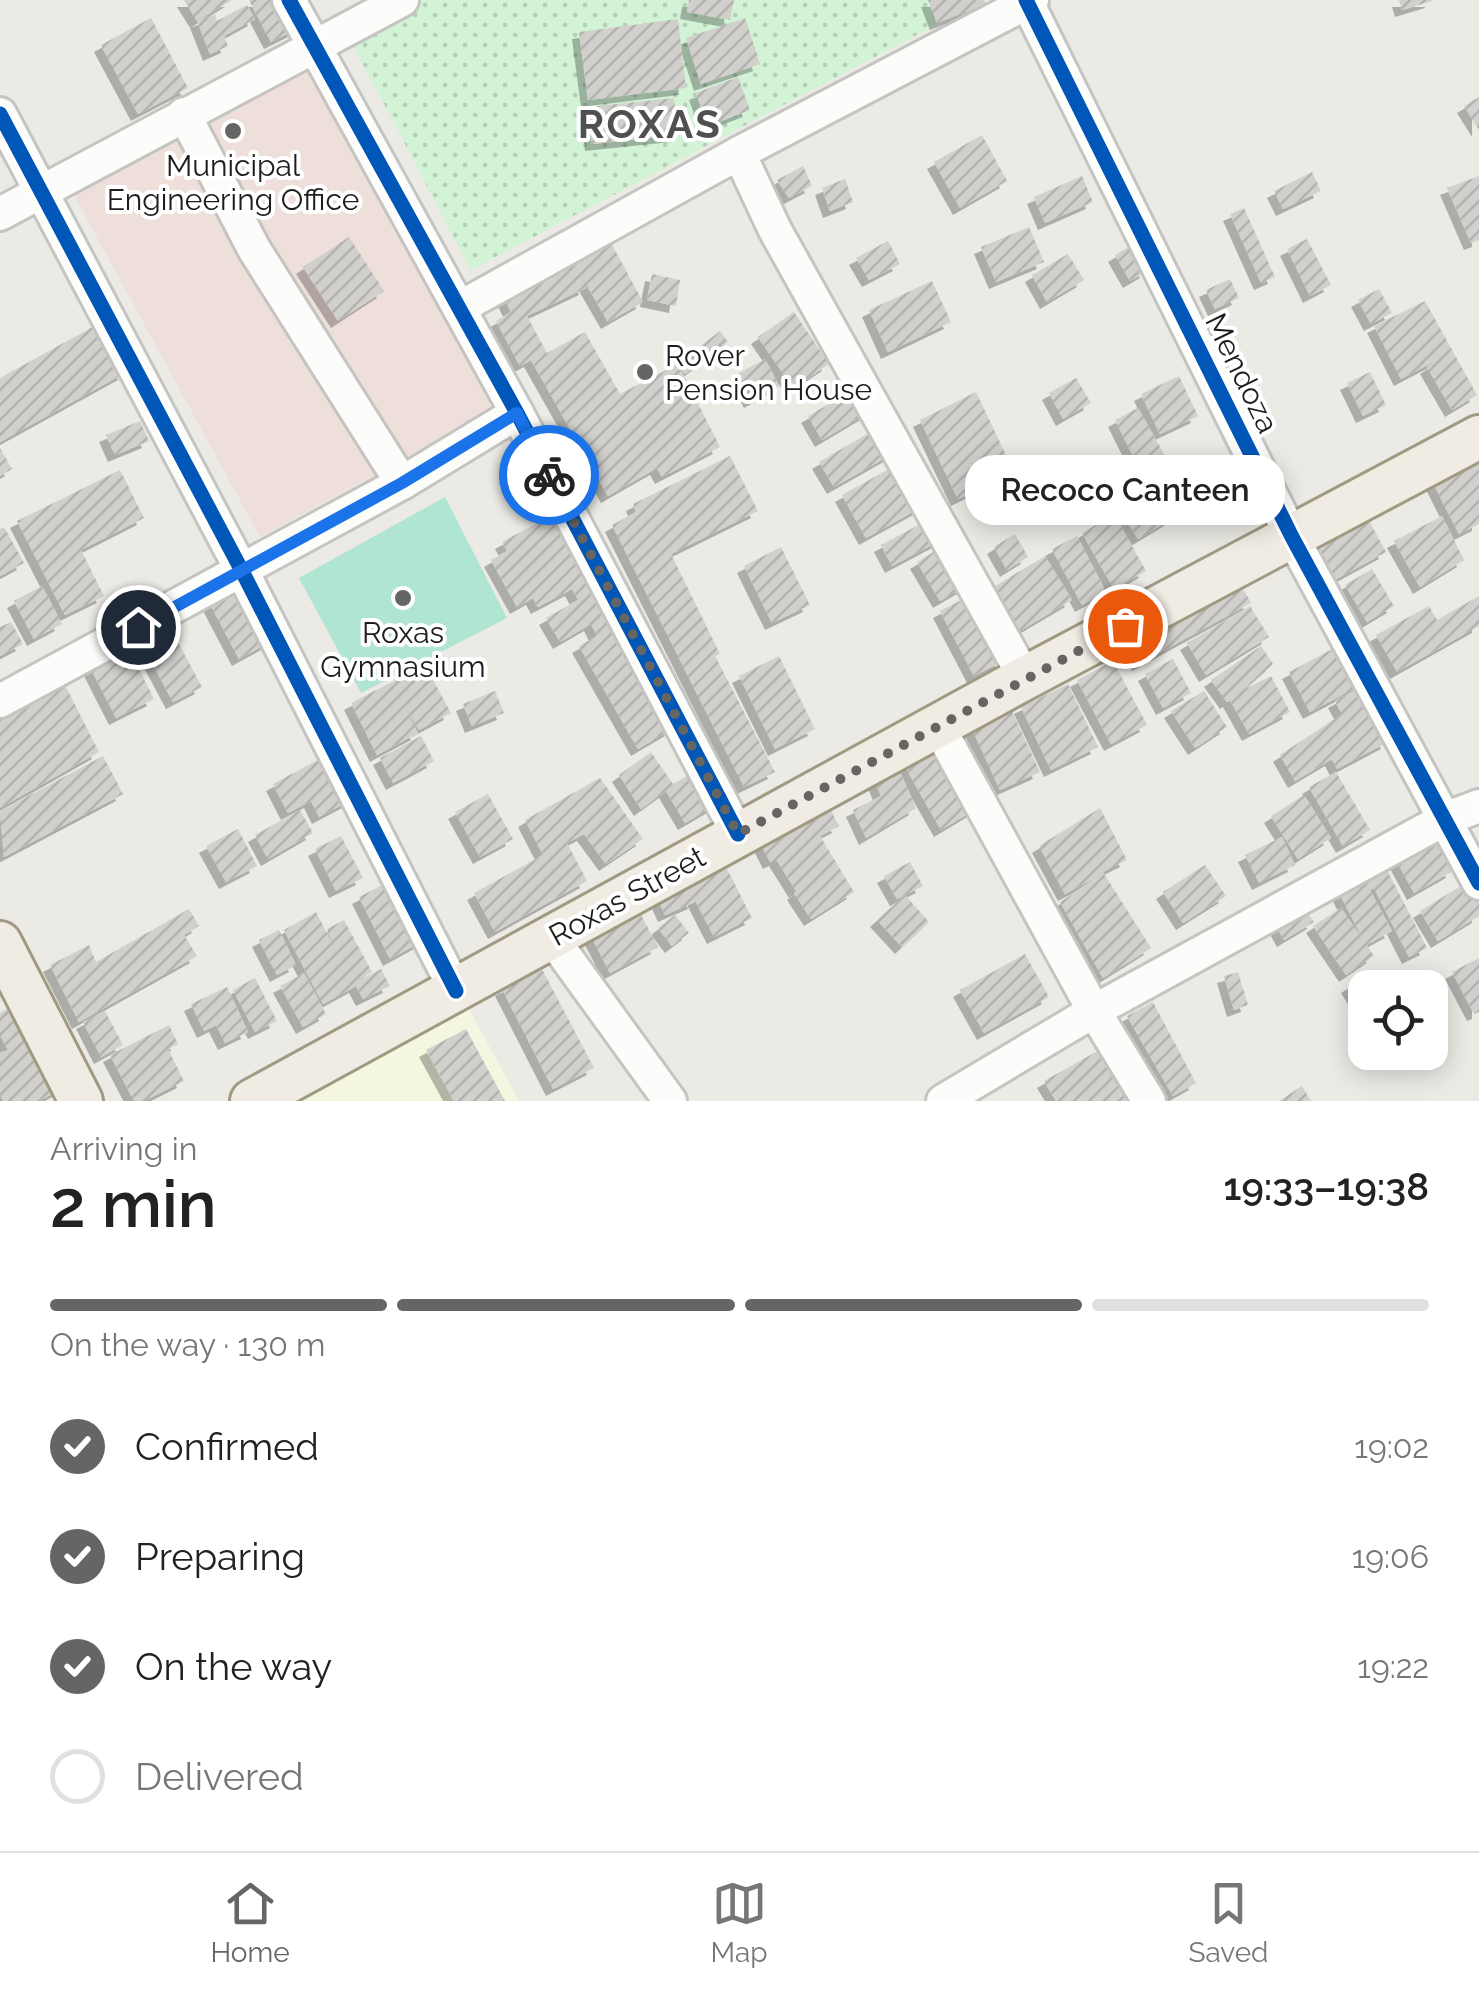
<!DOCTYPE html>
<html lang="en">
<head>
<meta charset="utf-8">
<style>
	body { margin:0; font-family:Raleway,sans-serif; background:#f6f6f6; color:#222; height:100vh; display:flex; flex-direction:column; font-size:38px; white-space:nowrap }
	* { box-sizing:border-box; margin:0 }
	p { font-size:32px; color:#767676 }
	.icon { flex:none; width:55px; height:55px; fill:none; stroke:currentColor; stroke-width:2; stroke-linecap:round; stroke-linejoin:round }
	.map { position:relative; height:1101px; overflow:hidden }
	.panel { display:flex; flex-direction:column; background:#fff; flex:1 }
	.panel>* { flex:none }
	.buttons { position:absolute; left:1348px; top:970px; display:grid; gap:20px }
	.buttons a { display:grid; place-items:center; width:100px; height:100px; border-radius:20px; background:#fff; box-shadow:0 5px 25px #0003; font-size:50px }
	.pin { position:absolute; display:grid; place-items:center; width:85px; height:85px; color:#fff; margin:-42px; border:5px solid #fff; border-radius:50%; box-shadow:0 2px 10px #0007 }
	.courier { position:absolute; display:grid; place-items:center; width:100px; height:100px; margin:-50px; border:8px solid #1a73e8; border-radius:50%; background:#fff; color:#222; box-shadow:0 2px 12px #0007 }
	.bubble { position:absolute; height:70px; border-radius:30px; background:#fff; box-shadow:0 5px 25px #0003; font-size:32px; font-weight:600; line-height:70px; text-align:center }
	.overview em { font-style:normal; font-weight:600 }
	.overview div { display:flex; flex-direction:column-reverse }
	.overview { display:flex; align-items:center; justify-content:space-between; height:170px; padding:0 50px }
	h1 { font-size:65px; font-weight:600; line-height:75px }
	.bar { display:grid; grid-template-columns:repeat(4,1fr); gap:15px 10px; align-content:center; height:120px; padding:0 50px }
	.bar i { height:12px; border-radius:8px; background:#e0e0e0 }
	.bar .active { background:#656563 }
	.bar p { grid-column:span 4 }
	ol { padding:0 50px; list-style:none }
	li { display:flex; align-items:center; gap:30px; height:110px }
	li p { margin-inline-start:auto }
	li .icon { padding:10px; border-radius:50%; background:#656563; color:#fff; stroke-width:4 }
	li:last-child { color:#767676 }
	li i { width:55px; height:55px; border:5px solid #e0e0e0; border-radius:50% }
	.menu { display:flex; justify-content:space-around; align-items:center; height:140px; border-top:2px solid #e0e0e0; background:#fff; font-size:28px; color:#767676 }
	.menu a { display:grid; justify-items:center; gap:5px }
	.menu .active { color:#656563 }
	.map>svg:first-child { display:block }
</style>
</head>
<body>
<div class="map">
<svg width="1479" height="1101" viewBox="0 0 1479 1101">
	<defs>
		<pattern id="park-dots" width="8" height="8" patternUnits="userSpaceOnUse" patternTransform="scale(2.5)"><rect width="8" height="8" fill="#d2f3d6"/><path d="M2 2h.1M6 6h.1" fill="none" stroke="#b4d0b7" stroke-width="1.8" stroke-linecap="round"/></pattern>
		<pattern id="building-hatch" width="6" height="6" patternUnits="userSpaceOnUse" patternTransform="scale(2.5)"><rect width="6" height="6" fill="#d2d0cc"/><path d="M-1 1l2-2M0 6l6-6M5 7l2-2" fill="none" stroke="#b4b2af"/></pattern>
		<filter id="shadow"><feDropShadow dx="-7" dy="7" stdDeviation="0" flood-color="#0004"/></filter>
	</defs>
	<rect width="100%" height="100%" fill="#ebeae5"/>
	<polygon fill="#eedfda" points="316,54 509,402 260,537 69,186"/>
	<polygon fill="#f4f6e0" points="469,1009 519,1101 295,1101"/>
	<polygon fill="url(#park-dots)" points="411,0 983,0 471,270 347,34"/>
	<polygon fill="#b0e4d3" points="445,497 507,618 361,693 299,578"/>
	<g fill="url(#building-hatch)" filter="url(#shadow)">
		<polygon points="184,0 232,0 197,21"/>
		<polygon points="249,0 282,0 297,29 271,42"/>
		<polygon points="689,0 734,0 730,20 687,12"/>
		<polygon points="928,0 984,0 986,4 937,23"/>
		<polygon points="1399,0 1432,0 1432,1 1402,10"/>
		<polygon points="247,5 255,19 224,36 228,46 210,54 197,21 215,14 217,21"/>
		<polygon points="151,18 188,88 138,114 101,45"/>
		<polygon points="745,18 760,64 701,84 686,38"/>
		<polygon points="678,19 686,88 588,100 579,32"/>
		<polygon points="738,77 750,110 708,126 696,93"/>
		<polygon points="1479,97 1479,130 1464,106"/>
		<polygon points="674,98 678,135 592,144 588,107"/>
		<polygon points="982,135 1007,181 960,208 934,162"/>
		<polygon points="803,166 812,186 789,198 777,180"/>
		<polygon points="1312,172 1321,191 1283,209 1274,191"/>
		<polygon points="1082,176 1093,202 1045,223 1034,197"/>
		<polygon points="1479,176 1479,240 1471,243 1447,188"/>
		<polygon points="845,179 853,202 830,211 822,188"/>
		<polygon points="1244,208 1275,277 1261,283 1230,214"/>
		<polygon points="1029,227 1044,262 996,282 981,247"/>
		<polygon points="349,237 384,291 338,321 303,267"/>
		<polygon points="609,239 643,302 608,322 579,272 586,288 527,316 547,353 585,332 620,394 678,364 720,447 662,477 657,468 608,496 531,360 520,366 496,321 511,312 502,293"/>
		<polygon points="1307,239 1331,285 1310,296 1287,249"/>
		<polygon points="888,241 900,264 869,280 856,258"/>
		<polygon points="1132,245 1147,271 1130,281 1115,255"/>
		<polygon points="1068,254 1084,280 1047,302 1032,275"/>
		<polygon points="652,274 680,280 676,306 647,300"/>
		<polygon points="1230,279 1239,298 1215,309 1206,290"/>
		<polygon points="932,281 951,322 888,352 869,310"/>
		<polygon points="1379,289 1392,313 1371,324 1358,300"/>
		<polygon points="1425,301 1477,395 1452,410 1427,367 1441,358 1401,379 1374,326"/>
		<polygon points="794,312 829,364 793,388 758,337"/>
		<polygon points="98,324 125,373 0,442 0,378"/>
		<polygon points="720,331 728,342 685,374 678,364"/>
		<polygon points="765,359 779,386 751,401 737,374"/>
		<polygon points="1370,372 1386,405 1363,416 1347,383"/>
		<polygon points="1179,376 1198,416 1160,434 1141,394"/>
		<polygon points="1076,378 1091,403 1063,419 1049,393"/>
		<polygon points="855,389 869,412 822,440 808,416"/>
		<polygon points="976,392 1014,472 958,499 920,420"/>
		<polygon points="1138,408 1185,491 1169,501 1148,468 1164,458 1140,470 1171,519 1138,539 1108,490 1140,470 1115,420"/>
		<polygon points="140,421 149,441 115,455 106,435"/>
		<polygon points="879,427 894,453 834,487 819,462"/>
		<polygon points="0,448 12,469 0,476"/>
		<polygon points="1479,452 1479,524 1459,534 1430,477"/>
		<polygon points="730,456 758,511 671,554 720,654 715,656 775,772 744,787 612,525 636,512 633,504"/>
		<polygon points="898,464 922,507 866,538 842,495"/>
		<polygon points="120,470 144,518 81,550 104,596 65,615 17,521"/>
		<polygon points="1360,504 1386,552 1333,581 1307,533"/>
		<polygon points="554,514 672,729 638,749 579,646 597,636 591,624 560,642 546,618 578,600 572,589 538,607 533,598 517,607 491,560 507,551 502,542"/>
		<polygon points="1114,514 1146,571 1114,589 1082,533"/>
		<polygon points="1442,516 1464,560 1420,587 1394,541"/>
		<polygon points="930,519 941,540 892,566 881,545"/>
		<polygon points="4,527 24,563 0,576 0,529"/>
		<polygon points="1015,534 1028,557 1007,570 994,547"/>
		<polygon points="1077,536 1106,592 1082,605 1052,549"/>
		<polygon points="781,547 810,605 772,623 744,566"/>
		<polygon points="940,548 964,587 940,601 917,562"/>
		<polygon points="1045,556 1072,600 1013,635 987,591"/>
		<polygon points="1372,569 1394,606 1367,622 1345,585"/>
		<polygon points="1234,573 1251,603 1139,664 1123,634"/>
		<polygon points="42,586 62,624 34,639 14,601"/>
		<polygon points="238,587 268,643 239,659 209,602"/>
		<polygon points="969,596 1003,661 974,676 940,611"/>
		<polygon points="1479,596 1479,626 1397,672 1376,635 1429,606 1437,620"/>
		<polygon points="1250,606 1269,637 1206,675 1187,643"/>
		<polygon points="11,622 23,644 0,656 0,627"/>
		<polygon points="171,629 202,687 173,702 142,644"/>
		<polygon points="1340,645 1361,685 1310,712 1289,672"/>
		<polygon points="1261,646 1273,664 1245,689 1271,676 1290,712 1249,734 1230,700 1227,702 1211,680"/>
		<polygon points="128,647 154,699 116,718 90,667"/>
		<polygon points="779,656 815,729 775,749 739,676"/>
		<polygon points="1173,659 1191,693 1163,708 1145,674"/>
		<polygon points="1113,661 1147,725 1111,744 1077,680"/>
		<polygon points="425,665 451,713 419,730 400,698 418,733 377,755 351,703"/>
		<polygon points="63,681 99,752 0,808 0,714"/>
		<polygon points="1068,684 1098,747 1051,770 1021,707"/>
		<polygon points="1359,688 1388,742 1337,769 1332,759 1295,781 1280,755 1342,714 1335,701"/>
		<polygon points="495,691 504,713 472,726 463,704"/>
		<polygon points="1204,691 1227,727 1195,748 1171,711"/>
		<polygon points="1007,700 1040,772 1000,790 967,718"/>
		<polygon points="421,736 434,761 393,783 380,758"/>
		<polygon points="935,738 976,809 941,830 900,758"/>
		<polygon points="651,752 673,784 694,772 714,806 685,823 666,791 641,809 619,775"/>
		<polygon points="327,755 351,800 319,817 311,801 288,813 273,784"/>
		<polygon points="103,756 123,794 4,857 0,811"/>
		<polygon points="896,763 916,808 866,838 853,810 881,796 872,774"/>
		<polygon points="1336,772 1370,830 1343,846 1309,787"/>
		<polygon points="600,778 643,839 606,864 584,834 567,843 587,881 495,932 474,893 543,855 525,820"/>
		<polygon points="488,794 513,839 480,857 455,812"/>
		<polygon points="1304,795 1331,838 1298,859 1271,816"/>
		<polygon points="825,799 839,826 820,836 854,892 811,919 794,893 805,885 796,891 776,859 770,862 756,834"/>
		<polygon points="1100,808 1127,860 1103,872 1151,948 1103,978 1060,902 1099,876 1065,894 1039,846"/>
		<polygon points="300,810 313,833 268,859 255,835"/>
		<polygon points="238,829 257,866 226,882 206,846"/>
		<polygon points="341,836 363,878 336,891 315,849"/>
		<polygon points="1282,837 1295,865 1259,883 1245,855"/>
		<polygon points="1433,837 1453,871 1414,893 1395,858"/>
		<polygon points="1382,860 1427,948 1409,957 1374,888 1370,890 1392,931 1366,945 1335,885"/>
		<polygon points="723,861 752,918 714,937 690,890 695,902 665,915 655,893"/>
		<polygon points="910,862 923,886 897,899 884,876"/>
		<polygon points="1205,865 1226,896 1183,923 1163,892"/>
		<polygon points="390,881 421,942 390,959 359,897"/>
		<polygon points="1466,883 1479,904 1479,916 1438,941 1420,911"/>
		<polygon points="905,895 929,922 902,947 877,920"/>
		<polygon points="1304,907 1314,922 1284,940 1275,924"/>
		<polygon points="1341,908 1374,956 1346,975 1313,926"/>
		<polygon points="189,909 199,926 184,935 197,956 79,1022 50,965 89,945 96,962"/>
		<polygon points="316,912 337,953 327,929 344,920 372,972 354,983 381,969 390,986 363,999 356,986 323,1004 284,930"/>
		<polygon points="640,913 658,947 610,973 592,938"/>
		<polygon points="675,915 689,933 672,946 658,928"/>
		<polygon points="279,930 296,965 277,975 259,940"/>
		<polygon points="1025,954 1049,997 984,1033 960,990"/>
		<polygon points="1479,958 1479,1012 1474,1014 1452,972"/>
		<polygon points="542,969 594,1068 553,1089 502,989"/>
		<polygon points="1372,971 1382,988 1365,988 1365,1013 1348,986"/>
		<polygon points="1238,972 1248,1005 1234,1010 1224,976"/>
		<polygon points="304,973 326,1014 303,1027 280,986"/>
		<polygon points="255,978 277,1021 255,1032 233,990"/>
		<polygon points="227,987 248,1032 225,1043 216,1025 204,1031 191,1004"/>
		<polygon points="1153,1002 1196,1083 1173,1096 1127,1016"/>
		<polygon points="12,1006 63,1088 39,1101 3,1101 0,1094 0,1053 8,1050 0,1035 0,1013"/>
		<polygon points="105,1011 123,1045 101,1057 83,1022"/>
		<polygon points="169,1025 178,1044 168,1049 184,1081 144,1101 134,1101 110,1055"/>
		<polygon points="466,1029 505,1101 454,1101 426,1050"/>
		<polygon points="1103,1048 1132,1101 1056,1101 1044,1081"/>
		<polygon points="1302,1086 1311,1101 1279,1101"/>
	</g>
	<g fill="none" stroke-linecap="round" stroke-linejoin="round">
		<defs>
			<g id="minor">
				<polyline points="289,0 517,413 738,834"/>
				<polyline points="1026,0 1292,537 1479,883"/>
				<polyline points="0,114 242,571 456,991"/>
				<polyline points="184,114 254,249 402,483"/>
				<polyline points="739,153 1032,0"/>
				<polyline points="0,214 402,0"/>
				<polyline points="459,308 739,153 775,230 1025,678"/>
				<polyline points="0,701 402,483 517,413"/>
				<polyline points="938,726 1094,1011 1149,1101"/>
				<polyline points="552,938 670,1101"/>
				<polyline points="943,1101 1094,1011 1445,819 1479,806"/>
			</g>
			<g id="major">
				<polyline points="0,943 81,1101"/>
				<polyline points="252,1101 1025,678 1479,437"/>
			</g>
		</defs>
		<use href="#minor" stroke="#c4c4c1" stroke-width="38"/>
		<use href="#major" stroke="#a19a82" stroke-width="48"/>
		<use href="#minor" stroke="#fcfcfb" stroke-width="32"/>
		<use href="#major" stroke="#f0ece3" stroke-width="42"/>
		<defs>
			<g id="cycleway">
				<polyline points="289,0 517,413 738,834"/>
				<polyline points="1026,0 1292,537 1479,883"/>
				<polyline points="0,114 242,571 456,991"/>
			</g>
		</defs>
		<use href="#cycleway" stroke="#fff" stroke-width="21"/>
		<use href="#cycleway" stroke="#0057b8" stroke-width="15"/>
	</g>
	<g fill="none" stroke-linecap="round" stroke-linejoin="round">
		<polyline stroke="#656563" stroke-width="10" stroke-dasharray="0 18" points="549,475 738,834 1125,626"/>
		<polyline stroke="#1a73e8" stroke-width="12" points="138,627 402,483 517,413 549,475"/>
	</g>
	<g fill="#656563" stroke="#fff" stroke-width="4">
		<circle cx="233" cy="131" r="10"/>
		<circle cx="645" cy="372" r="10"/>
		<circle cx="403" cy="598" r="10"/>
	</g>
	<g text-anchor="middle" dominant-baseline="central" stroke-width="8" stroke-linejoin="round" paint-order="stroke">
		<g font-size="30" fill="#1d1d1d" stroke="#fff">
			<text x="233" y="165">Municipal<tspan x="233" dy="34">Engineering Office</tspan></text>
			<text x="665" y="355" text-anchor="start">Rover<tspan x="665" dy="34">Pension House</tspan></text>
			<text x="403" y="632">Roxas<tspan x="403" dy="34">Gymnasium</tspan></text>
		</g>
		<g font-size="30" fill="#1d1d1d" stroke="#fff">
			<text transform="translate(1242 373) rotate(64)">Mendoza</text>
			<text transform="translate(627 896) rotate(-29)">Roxas Street</text>
		</g>
		<g font-size="40" font-weight="bold" letter-spacing="2.5" fill="#505050" stroke="#fff">
			<text x="650" y="123">ROXAS</text>
		</g>
	</g>
</svg>
<div class="buttons">
<a><svg class="icon" aria-label="locate" viewBox="0 0 24 24"><circle cx="12" cy="12" r="6"/><path d="M12 2v4M12 18v4M2 12h4M18 12h4"/></svg></a>
</div>
<div class="pin" style="left:1125px;top:626px;background:#ea580c"><svg class="icon" aria-label="bag" viewBox="0 0 24 24"><path d="M5 8h14l-1 12H6zM9 8a3 3 0 0 1 6 0"/></svg></div>
<div class="pin" style="left:138px;top:627px;background:#1f2937"><svg class="icon" aria-label="home" viewBox="0 0 24 24"><path d="M3 11l9-7 9 7M6 9v11h12V9"/></svg></div>
<div class="courier" style="left:549px;top:475px"><svg class="icon" aria-label="bike" viewBox="0 0 24 24"><circle cx="6" cy="16" r="4"/><circle cx="18" cy="16" r="4"/><path d="M6 16l4-8h5l3 8M10 8l3 8H6M13 5h3"/></svg></div>
<div class="bubble" style="left:965px;top:455px;width:320px">Recoco Canteen</div>
</div>
<section class="panel">
<div class="overview"><div><h1>2 min</h1><p>Arriving in</p></div><em>19:33–19:38</em></div>
<div class="bar"><i class="active"></i><i class="active"></i><i class="active"></i><i></i><p>On the way · 130 m</p></div>
<ol>
<li><svg class="icon" aria-label="check" viewBox="0 0 24 24"><path d="M5 12l5 5 9-10"/></svg>Confirmed<p>19:02</p></li>
<li><svg class="icon" aria-label="check" viewBox="0 0 24 24"><path d="M5 12l5 5 9-10"/></svg>Preparing<p>19:06</p></li>
<li><svg class="icon" aria-label="check" viewBox="0 0 24 24"><path d="M5 12l5 5 9-10"/></svg>On the way<p>19:22</p></li>
<li><i></i>Delivered</li>
</ol>
</section>
<nav class="menu">
<a class="active"><svg class="icon" aria-label="home" viewBox="0 0 24 24"><path d="M3 11l9-7 9 7M6 9v11h12V9"/></svg>Home</a>
<a><svg class="icon" aria-label="map" viewBox="0 0 24 24"><path d="M3 6l6-2 6 2 6-2v14l-6 2-6-2-6 2zM9 4v14M15 6v14"/></svg>Map</a>
<a><svg class="icon" aria-label="saved" viewBox="0 0 24 24"><path d="M7 4h10v16l-5-4-5 4z"/></svg>Saved</a>
</nav>
</body>
</html>
